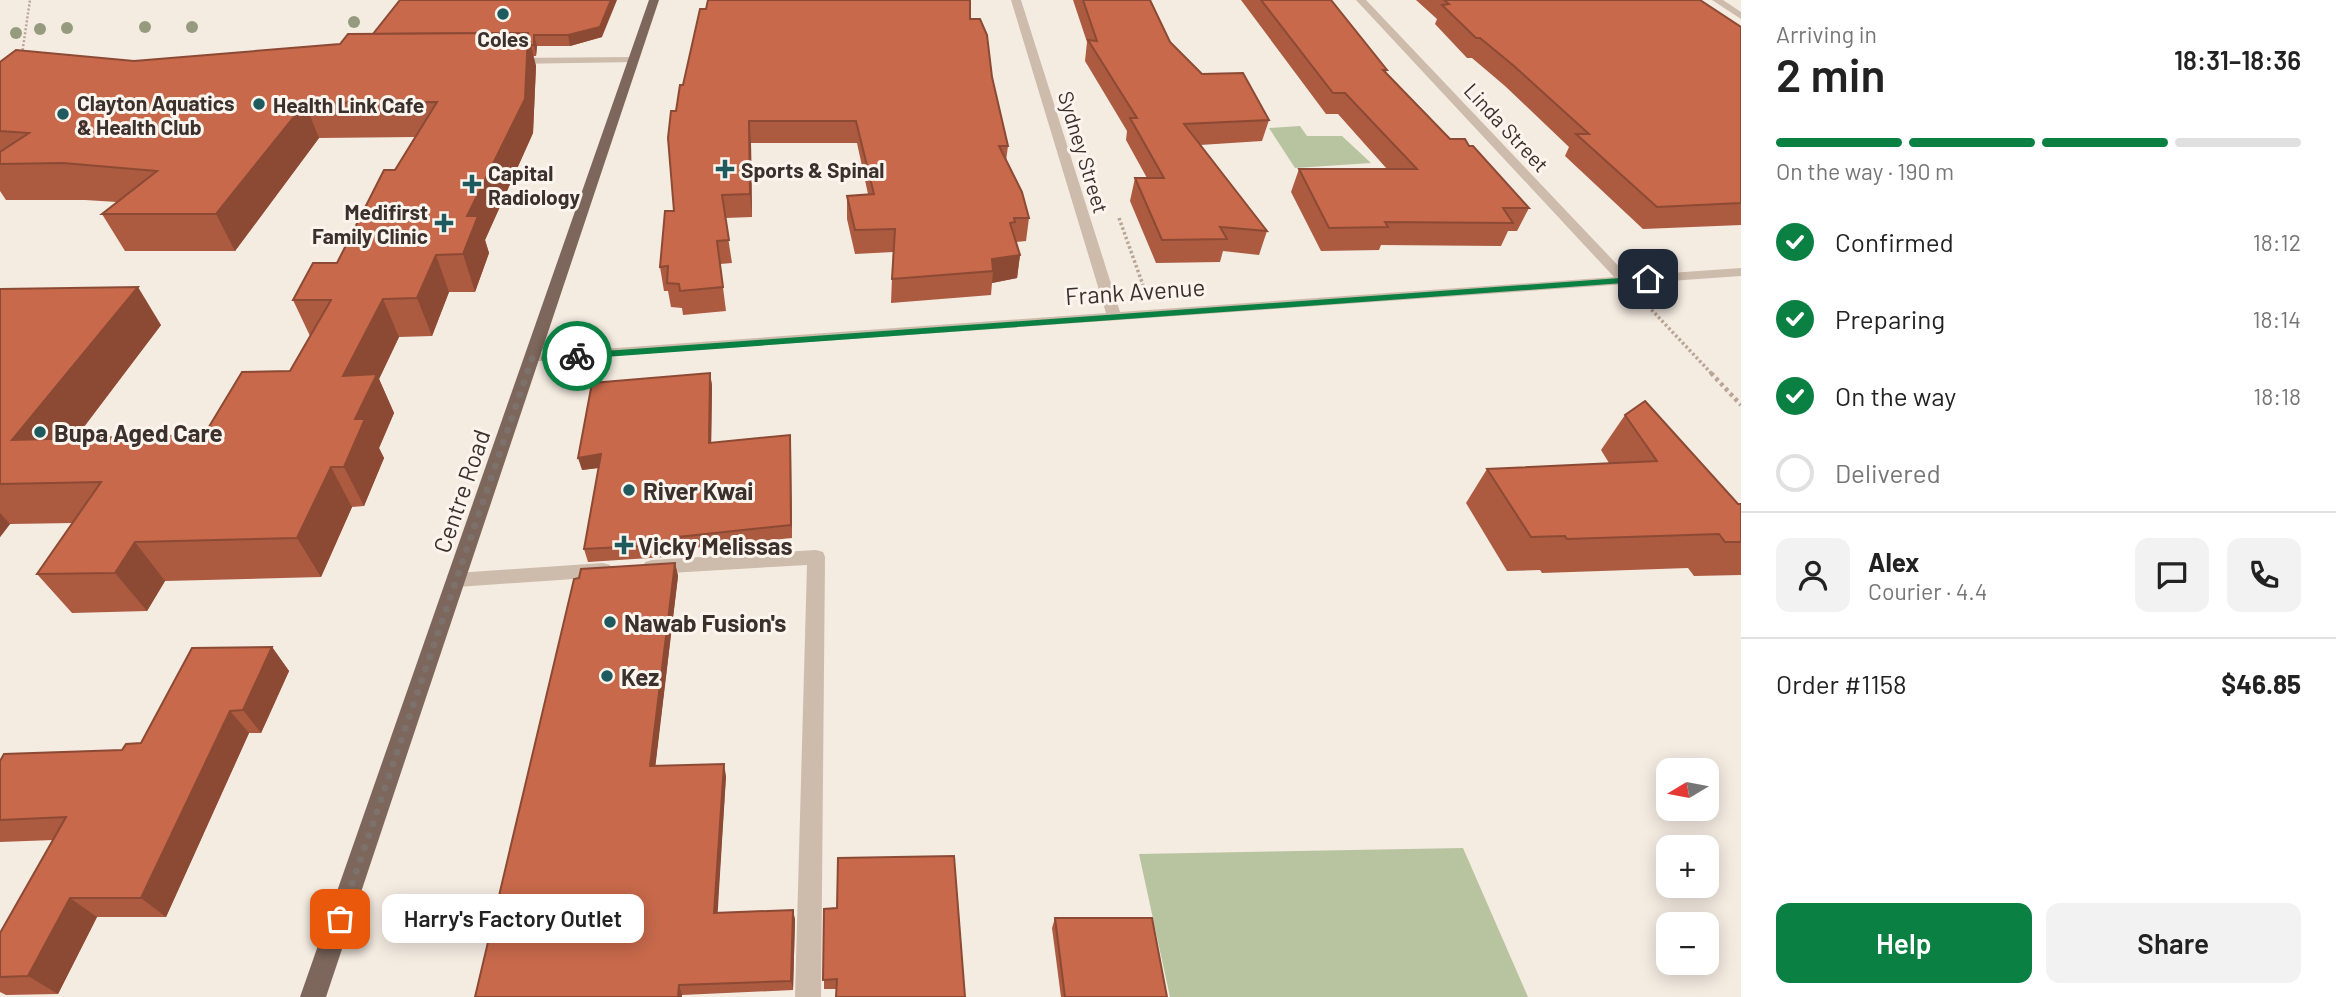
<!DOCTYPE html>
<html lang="en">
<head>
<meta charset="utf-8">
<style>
	body { margin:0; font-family:Barlow,sans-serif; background:#f2f2f2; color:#222; height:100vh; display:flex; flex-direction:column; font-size:26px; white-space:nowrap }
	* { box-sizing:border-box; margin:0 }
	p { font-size:23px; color:#767676 }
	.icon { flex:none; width:38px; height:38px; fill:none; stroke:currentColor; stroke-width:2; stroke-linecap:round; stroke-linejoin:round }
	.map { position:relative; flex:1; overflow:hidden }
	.drawer { display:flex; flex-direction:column; background:#fff; width:595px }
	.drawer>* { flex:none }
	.needle { width:46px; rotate:260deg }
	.controls { position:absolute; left:1656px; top:758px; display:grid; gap:14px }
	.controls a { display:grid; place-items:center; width:63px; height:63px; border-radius:14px; background:#fff; box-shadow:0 4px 18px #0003; font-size:35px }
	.pin { position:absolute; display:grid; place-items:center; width:60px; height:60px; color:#fff; margin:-30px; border-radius:14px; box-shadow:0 4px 10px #0006 }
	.courier { position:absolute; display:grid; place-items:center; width:70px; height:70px; margin:-35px; border:5px solid #0b8043; border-radius:50%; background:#fff; color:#222; box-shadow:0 2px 9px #0007 }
	.bubble { position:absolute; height:49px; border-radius:14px; background:#fff; box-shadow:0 4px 18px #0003; font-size:23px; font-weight:600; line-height:49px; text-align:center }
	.overview em { font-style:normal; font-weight:600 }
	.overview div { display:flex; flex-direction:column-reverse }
	.overview { display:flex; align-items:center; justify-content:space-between; height:119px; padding:0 35px }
	h1 { font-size:46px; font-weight:600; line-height:52px }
	.bar { display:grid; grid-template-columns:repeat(4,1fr); gap:10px 7px; align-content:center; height:84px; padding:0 35px }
	.bar i { height:9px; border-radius:5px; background:#e0e0e0 }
	.bar .active { background:#0b8043 }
	.bar p { grid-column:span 4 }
	.line { display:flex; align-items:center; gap:18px; padding:0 35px; border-top:2px solid #e0e0e0 }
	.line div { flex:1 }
	.round { display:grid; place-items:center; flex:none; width:74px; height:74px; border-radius:14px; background:#f2f2f2 }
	ol { padding:0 35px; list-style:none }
	li { display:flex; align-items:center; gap:21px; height:77px }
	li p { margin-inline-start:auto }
	li .icon { padding:7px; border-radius:50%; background:#0b8043; color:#fff; stroke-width:4 }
	li:last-child { color:#767676 }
	li i { width:38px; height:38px; border:4px solid #e0e0e0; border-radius:50% }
	.button { display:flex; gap:14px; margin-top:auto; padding:14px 35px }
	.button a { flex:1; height:80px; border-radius:14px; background:#0b8043; color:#fff; font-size:28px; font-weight:600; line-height:80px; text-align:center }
	.button a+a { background:#f2f2f2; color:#222 }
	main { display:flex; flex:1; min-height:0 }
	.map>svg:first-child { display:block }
</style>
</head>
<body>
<main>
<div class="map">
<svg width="1741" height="997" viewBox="0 0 1741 997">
	<rect width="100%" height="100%" fill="#f4ebe1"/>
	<g fill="#b8c4a0">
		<polygon points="1300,126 1307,136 1342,136 1371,163 1295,168 1269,128"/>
		<polygon points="1463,848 1528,997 1170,997 1139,854"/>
	</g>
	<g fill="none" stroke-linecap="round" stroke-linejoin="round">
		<polyline stroke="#b9a596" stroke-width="2.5" stroke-dasharray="2 2" stroke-linecap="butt" points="22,54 30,0"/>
		<g stroke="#b9a596" stroke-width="3.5" stroke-dasharray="2.5 2.5" stroke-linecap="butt">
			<polyline points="1119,218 1143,285"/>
			<polyline points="1648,306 1712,374"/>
		</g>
		<polyline stroke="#b9a596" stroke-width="4.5" stroke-dasharray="3.5 3.5" stroke-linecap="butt" points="1711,373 1741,405"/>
		<g fill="#cdbbac" fill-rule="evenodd">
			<polygon points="816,550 823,552 825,557 821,997 795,997 807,565 652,574 645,572 643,567 645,562 652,560"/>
			<polygon points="603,563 610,565 612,570 610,575 603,577 457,587 450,585 448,580 450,575 457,573"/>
		</g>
		<g fill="#cdbbac" fill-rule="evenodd">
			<polygon points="1011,0 1021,0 1120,312 1614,277 1356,0 1366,0 1628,276 1741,268 1741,276 527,362 524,359 532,354 1106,313"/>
			<polygon points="1712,0 1723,0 1741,12 1741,19"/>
			<polygon points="633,57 638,60 637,62 511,64 506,61 511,58"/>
		</g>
		<polygon fill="#7d675c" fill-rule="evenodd" points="649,0 659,0 326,997 300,997"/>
	</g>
	<g fill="#969b7f">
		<circle cx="354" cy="22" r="6"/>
		<circle cx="145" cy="27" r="6"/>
		<circle cx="192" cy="27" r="6"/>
		<circle cx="67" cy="28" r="6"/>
		<circle cx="40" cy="29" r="6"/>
		<circle cx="16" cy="33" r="6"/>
	</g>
	<g fill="#ac5a40">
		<polygon points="400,0 602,37 570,46 537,46 536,56 533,56 536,66 533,133 485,240 489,253 475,292 449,292 432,336 399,337 379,379 394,413 379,448 384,458 364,506 352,507 321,577 165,581 147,611 72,613 37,574 73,523 10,524 0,537 0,289 161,325 75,439 204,435 290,371 310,336 293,300 337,263 415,137 319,138 235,251 125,251 102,214 117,202 85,200 6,200 0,191 0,62 134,61 340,44 373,34"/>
		<polygon points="1073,0 1150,0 1170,42 1202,74 1269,120 1262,141 1200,145 1267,231 1259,255 1223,251 1220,262 1156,263 1130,201 1135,178 1147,178 1126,140 1127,131 1085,61 1087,42"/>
		<polygon points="1241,0 1331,0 1387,70 1386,72 1450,139 1469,146 1529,208 1517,231 1508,231 1501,246 1381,245 1379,250 1321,251 1291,192 1299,169 1387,169 1338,114 1326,114"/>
		<polygon points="1416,0 1700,0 1741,27 1741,225 1643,229 1565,156 1569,147 1505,86 1472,58 1467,58 1435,24 1437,19"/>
		<polygon points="970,19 992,77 1008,146 1006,161 1029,218 1026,241 1016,242 1020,255 1017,278 992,283 991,295 891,303 893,252 855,254 847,219 847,196 868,194 857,143 751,143 752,217 725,218 732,263 720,264 726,311 683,315 682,308 671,307 668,291 664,291 660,267 674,211 676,111 683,85"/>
		<polygon points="710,373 712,386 711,443 790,435 792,538 681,549 680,556 588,562 584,549 599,468 582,470"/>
		<polygon points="1625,415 1738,504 1741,504 1741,575 1694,576 1688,568 1542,573 1540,570 1507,571 1466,503 1487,469 1609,463 1601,450"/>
		<polygon points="675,563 678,576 655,766 726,776 717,913 793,910 795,920 793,990 682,995 475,997 579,578"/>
		<polygon points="272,647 289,671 261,733 249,733 166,917 97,917 58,994 6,995 0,992 0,933 53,840 0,842 0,761 122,750 141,743"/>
		<polygon points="824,909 965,997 837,989 824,989"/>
		<polygon points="1055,918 1167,997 1061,997 1052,928"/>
	</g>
	<g fill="#8c4a34">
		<polygon points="611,0 617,0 602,37 570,46 568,35"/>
		<polygon points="528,33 536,66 533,133 485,240 489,253 475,292 463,254 467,216"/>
		<polygon points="534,35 537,46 536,56 534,45"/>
		<polygon points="305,103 319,138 235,251 216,214"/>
		<polygon points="749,121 751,143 752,217 750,194"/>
		<polygon points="436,255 449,292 432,336 417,298"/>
		<polygon points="1020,255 1017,278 992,283 993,271 992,259"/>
		<polygon points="138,287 161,325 44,479 12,440"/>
		<polygon points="383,299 399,337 379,379 394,413 379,448 384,458 364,506 344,467 355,419 343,376"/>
		<polygon points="710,373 712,386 711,456 709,443"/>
		<polygon points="790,435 791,448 792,538 791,525"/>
		<polygon points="601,454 605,467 582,470 578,458"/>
		<polygon points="331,467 352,507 321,577 297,538"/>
		<polygon points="0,513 10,524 0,537"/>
		<polygon points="678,537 681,549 680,556 678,544"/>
		<polygon points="135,542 165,581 147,611 115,573"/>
		<polygon points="675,563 678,576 654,778 650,766"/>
		<polygon points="272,647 289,671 261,733 243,710"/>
		<polygon points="230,711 249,733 166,917 141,898"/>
		<polygon points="724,764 726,776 717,923 714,913"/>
		<polygon points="70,898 97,917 58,994 28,976"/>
		<polygon points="793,910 795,920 793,990 791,981"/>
		<polygon points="679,985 682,995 682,997 678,997"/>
	</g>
	<g fill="#c8694b" stroke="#8c4a34" stroke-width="2">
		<polygon points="400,0 611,0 600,27 568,35 534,35 534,45 531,45 528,33 373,34"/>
		<polygon points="708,0 970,0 970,19 980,19 987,35 992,77 1008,146 999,146 1022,192 1029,218 1014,218 1015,222 1010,223 1020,255 992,259 993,271 892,279 895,229 855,230 847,196 874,194 856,121 749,121 750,194 722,195 729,240 717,241 723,287 680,291 679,284 667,283 668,266 660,267 665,211 674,211 668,138 671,111 676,111 680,85 683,85 700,9 706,9"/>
		<polygon points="1083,0 1150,0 1170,42 1202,74 1243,73 1269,120 1184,124 1267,231 1220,227 1227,239 1162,240 1135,178 1164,178 1130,118 1137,118 1088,40 1097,41"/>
		<polygon points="1261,0 1331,0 1387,70 1383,70 1450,139 1465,139 1469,146 1473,146 1529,208 1503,208 1513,223 1385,222 1388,227 1329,228 1299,169 1417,169 1345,93 1333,93"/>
		<polygon points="1444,0 1700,0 1741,27 1741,203 1657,207 1576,134 1589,134 1514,66 1480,38 1476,38 1442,5 1449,4"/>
		<polygon points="528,33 525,99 467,216 478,216 463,254 436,255 417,298 383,299 343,376 377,374 355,419 365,419 344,467 331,467 297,538 135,542 115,573 37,574 101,482 0,484 0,289 138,287 12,440 204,435 242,372 290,371 331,300 293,300 313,263 337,263 384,170 395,170 437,102 305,103 216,214 102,214 157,171 63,163 0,164 0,152 29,133 0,131 0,62 16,50 134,61 340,44 348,34"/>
		<polygon points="710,373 709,443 790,435 791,525 678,537 678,544 584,549 601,454 578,458 592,383"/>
		<polygon points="1645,401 1738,504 1741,504 1741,542 1725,542 1719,534 1567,539 1565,536 1531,537 1487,469 1657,461 1625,415"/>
		<polygon points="675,563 650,766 724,764 714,913 793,910 791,981 679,985 678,997 475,997 574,579 579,578 581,569"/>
		<polygon points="272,647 243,710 230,711 141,898 70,898 28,976 0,977 0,933 66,817 0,820 0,761 4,754 122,750 126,744 141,743 192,648"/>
		<polygon points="954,856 965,997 836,997 837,979 823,980 824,909 837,908 838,858"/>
		<polygon points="1055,918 1152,918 1167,997 1065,997"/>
	</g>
	<polygon fill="#0b8043" points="1648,276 1651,277 1651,281 577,359 572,356 577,353"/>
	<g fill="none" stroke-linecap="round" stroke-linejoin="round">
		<polyline stroke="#7c716b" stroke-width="7" stroke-dasharray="0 12.6" points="340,919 532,359 577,356"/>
	</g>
	<g fill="#1f5a5e" stroke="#fbf5ee" stroke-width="2.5">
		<circle cx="503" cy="14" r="7"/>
		<circle cx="259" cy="104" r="7"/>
		<circle cx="63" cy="114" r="7"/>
		<path d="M721.5 158.5h7v7h7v7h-7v7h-7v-7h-7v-7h7z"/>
		<path d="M468.5 173.5h7v7h7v7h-7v7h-7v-7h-7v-7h7z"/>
		<path d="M440.5 212.5h7v7h7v7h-7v7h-7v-7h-7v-7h7z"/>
		<circle cx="40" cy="432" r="7"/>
		<circle cx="629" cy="490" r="7"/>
		<path d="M620.5 534.5h7v7h7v7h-7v7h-7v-7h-7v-7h7z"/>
		<circle cx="610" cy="622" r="7"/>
		<circle cx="607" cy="676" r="7"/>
	</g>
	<g text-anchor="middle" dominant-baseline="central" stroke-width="6" stroke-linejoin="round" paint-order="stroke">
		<g font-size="21" font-weight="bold" fill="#3b302b" stroke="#fbf5ee" text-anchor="start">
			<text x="503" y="38" text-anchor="middle">Coles</text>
			<text x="77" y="102">Clayton Aquatics<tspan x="77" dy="24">&amp; Health Club</tspan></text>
			<text x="273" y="104">Health Link Cafe</text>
			<text x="741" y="169">Sports &amp; Spinal</text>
			<text x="488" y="172">Capital<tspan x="488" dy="24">Radiology</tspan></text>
			<text x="428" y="211" text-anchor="end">Medifirst<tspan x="428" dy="24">Family Clinic</tspan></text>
		</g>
		<g font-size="21" fill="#3b302b" stroke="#fbf5ee">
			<text transform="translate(1507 127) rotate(47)">Linda Street</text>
			<text transform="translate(1084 152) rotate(73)">Sydney Street</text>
		</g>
		<g font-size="24" fill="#3b302b" stroke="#fbf5ee">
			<text transform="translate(1135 291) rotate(-4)">Frank Avenue</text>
			<text transform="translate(461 491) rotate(-71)">Centre Road</text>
		</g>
		<g font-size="24" font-weight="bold" fill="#3b302b" stroke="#fbf5ee" text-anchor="start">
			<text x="54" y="432">Bupa Aged Care</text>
			<text x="643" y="490">River Kwai</text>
			<text x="638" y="545">Vicky Melissas</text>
			<text x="624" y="622">Nawab Fusion's</text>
			<text x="621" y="676">Kez</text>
		</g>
	</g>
</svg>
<div class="controls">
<a><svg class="needle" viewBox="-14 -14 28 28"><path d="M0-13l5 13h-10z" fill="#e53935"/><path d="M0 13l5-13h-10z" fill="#767676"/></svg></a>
<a>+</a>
<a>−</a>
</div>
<div class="pin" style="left:340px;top:919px;background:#ea580c"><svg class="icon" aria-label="bag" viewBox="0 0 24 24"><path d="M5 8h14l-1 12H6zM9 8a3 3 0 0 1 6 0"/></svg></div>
<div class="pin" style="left:1648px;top:279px;background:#1f2937"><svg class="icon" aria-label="home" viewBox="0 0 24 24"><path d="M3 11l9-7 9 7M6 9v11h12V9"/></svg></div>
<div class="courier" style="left:577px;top:356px"><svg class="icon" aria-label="bike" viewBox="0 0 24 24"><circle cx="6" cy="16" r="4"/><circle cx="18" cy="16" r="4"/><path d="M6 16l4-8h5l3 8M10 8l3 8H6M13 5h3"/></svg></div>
<div class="bubble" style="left:382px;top:894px;width:262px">Harry's Factory Outlet</div>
</div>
<section class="drawer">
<div class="overview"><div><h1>2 min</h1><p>Arriving in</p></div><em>18:31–18:36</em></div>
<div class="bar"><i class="active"></i><i class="active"></i><i class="active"></i><i></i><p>On the way · 190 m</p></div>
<ol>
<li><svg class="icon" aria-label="check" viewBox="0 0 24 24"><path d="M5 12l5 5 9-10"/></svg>Confirmed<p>18:12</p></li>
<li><svg class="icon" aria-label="check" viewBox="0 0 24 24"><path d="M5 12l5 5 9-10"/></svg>Preparing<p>18:14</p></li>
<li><svg class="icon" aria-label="check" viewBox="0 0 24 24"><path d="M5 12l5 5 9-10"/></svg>On the way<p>18:18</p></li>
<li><i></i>Delivered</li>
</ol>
<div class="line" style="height:126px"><a class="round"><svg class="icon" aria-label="person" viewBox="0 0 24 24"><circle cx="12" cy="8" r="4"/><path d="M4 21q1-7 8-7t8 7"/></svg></a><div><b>Alex</b><p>Courier · 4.4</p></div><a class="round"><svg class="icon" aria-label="chat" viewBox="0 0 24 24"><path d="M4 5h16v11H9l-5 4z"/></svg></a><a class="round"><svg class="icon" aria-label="phone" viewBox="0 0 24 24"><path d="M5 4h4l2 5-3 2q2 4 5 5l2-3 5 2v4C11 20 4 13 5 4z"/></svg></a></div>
<div class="line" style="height:91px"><div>Order #1158</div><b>$46.85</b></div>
<div class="button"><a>Help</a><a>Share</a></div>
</section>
</main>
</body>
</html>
